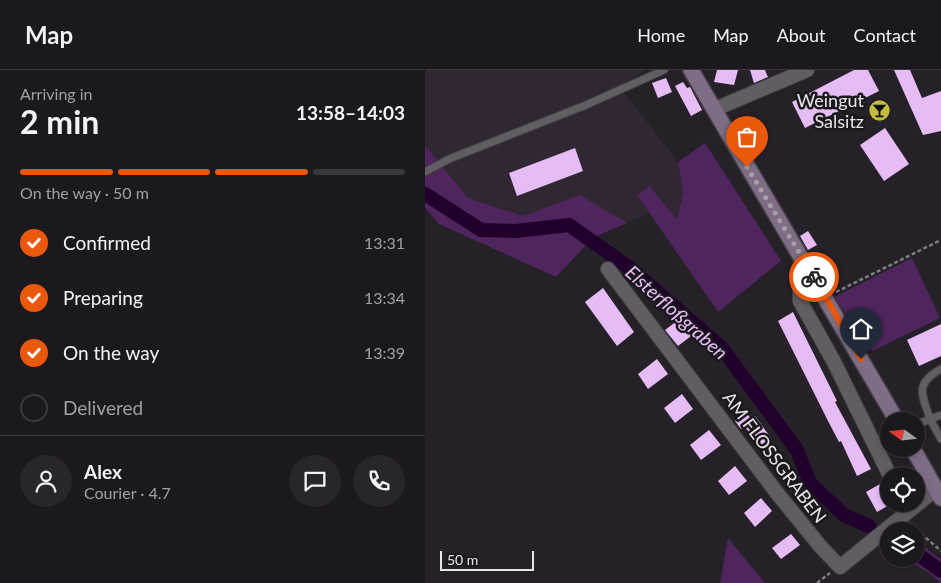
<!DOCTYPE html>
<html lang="en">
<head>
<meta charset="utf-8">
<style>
	body { margin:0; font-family:Lato,sans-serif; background:#29262b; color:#f1f3f6; height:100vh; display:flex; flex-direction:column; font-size:19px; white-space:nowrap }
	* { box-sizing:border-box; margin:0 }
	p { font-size:16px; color:#a0a0a4 }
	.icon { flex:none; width:28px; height:28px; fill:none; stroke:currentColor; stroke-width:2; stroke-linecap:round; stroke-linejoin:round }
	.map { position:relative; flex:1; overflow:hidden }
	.sheet { display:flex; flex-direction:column; background:#1c191e; width:425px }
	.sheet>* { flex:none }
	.needle { width:32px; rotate:285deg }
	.buttons { position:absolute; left:455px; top:342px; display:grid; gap:10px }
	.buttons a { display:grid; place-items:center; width:45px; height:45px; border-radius:50%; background:#1c191e; box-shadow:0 2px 8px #0003,0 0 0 1px #3a383c; font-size:25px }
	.scale { position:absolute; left:15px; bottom:12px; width:94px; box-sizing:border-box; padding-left:5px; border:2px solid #e8e5ea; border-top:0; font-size:14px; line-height:18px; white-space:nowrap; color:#e8e5ea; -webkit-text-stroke:4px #1c171e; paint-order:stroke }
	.pin { position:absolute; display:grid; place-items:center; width:42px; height:42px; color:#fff; margin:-51px -21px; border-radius:50% 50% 50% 0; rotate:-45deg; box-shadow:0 0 5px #0007 }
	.pin .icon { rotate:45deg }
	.courier { position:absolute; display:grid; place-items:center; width:50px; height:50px; margin:-25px; border:4px solid #ea580c; border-radius:50%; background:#fff; color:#222; box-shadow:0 1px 6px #0007 }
	.head em { font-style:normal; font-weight:700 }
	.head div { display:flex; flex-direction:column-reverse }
	.head { display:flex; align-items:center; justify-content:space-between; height:85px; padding:0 20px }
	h1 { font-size:32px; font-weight:700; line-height:38px }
	.bar { display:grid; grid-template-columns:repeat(4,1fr); gap:8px 5px; align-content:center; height:60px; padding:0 20px }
	.bar i { height:6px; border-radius:4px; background:#3a383c }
	.bar .active { background:#ea580c }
	.bar p { grid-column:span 4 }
	.line { display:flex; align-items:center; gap:12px; padding:0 20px; border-top:1px solid #3a383c }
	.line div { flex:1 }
	.round { display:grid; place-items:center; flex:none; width:52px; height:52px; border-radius:26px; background:#29262b }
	ol { padding:0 20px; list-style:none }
	li { display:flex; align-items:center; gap:15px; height:55px }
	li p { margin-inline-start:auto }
	li .icon { padding:5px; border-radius:50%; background:#ea580c; color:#fff; stroke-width:4 }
	li:last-child { color:#a0a0a4 }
	li i { width:28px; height:28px; border:2px solid #3a383c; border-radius:50% }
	header { display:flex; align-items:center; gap:30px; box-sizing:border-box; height:70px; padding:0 25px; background:#1c191e; border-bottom:1px solid #3a383c }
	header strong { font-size:24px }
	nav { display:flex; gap:28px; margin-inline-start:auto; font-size:18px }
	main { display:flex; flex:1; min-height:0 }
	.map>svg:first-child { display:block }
</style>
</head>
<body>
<header>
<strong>Map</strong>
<nav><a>Home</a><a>Map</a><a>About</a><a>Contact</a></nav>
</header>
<main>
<section class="sheet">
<div class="head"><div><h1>2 min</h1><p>Arriving in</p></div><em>13:58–14:03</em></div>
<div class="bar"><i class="active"></i><i class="active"></i><i class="active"></i><i></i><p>On the way · 50 m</p></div>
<ol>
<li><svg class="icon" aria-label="check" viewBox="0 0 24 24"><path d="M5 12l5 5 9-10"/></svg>Confirmed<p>13:31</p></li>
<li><svg class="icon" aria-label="check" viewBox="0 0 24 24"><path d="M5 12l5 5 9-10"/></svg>Preparing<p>13:34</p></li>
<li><svg class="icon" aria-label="check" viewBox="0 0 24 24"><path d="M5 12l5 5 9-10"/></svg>On the way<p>13:39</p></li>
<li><i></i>Delivered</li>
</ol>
<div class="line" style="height:90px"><a class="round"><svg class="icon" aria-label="person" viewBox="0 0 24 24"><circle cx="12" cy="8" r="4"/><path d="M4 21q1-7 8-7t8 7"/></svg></a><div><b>Alex</b><p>Courier · 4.7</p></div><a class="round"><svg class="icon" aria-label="chat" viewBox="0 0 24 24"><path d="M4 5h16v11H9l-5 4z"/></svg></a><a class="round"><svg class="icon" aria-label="phone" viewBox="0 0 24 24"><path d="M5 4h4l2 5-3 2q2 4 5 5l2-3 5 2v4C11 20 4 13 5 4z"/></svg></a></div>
</section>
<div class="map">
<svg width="516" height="513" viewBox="0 0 516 513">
	<rect width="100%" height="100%" fill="#262128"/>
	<polygon fill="#302733" points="0,0 220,0 195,17 253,92 258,123 252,149 212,125 224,143 202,153 155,126 98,146 43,128 0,75"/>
	<g fill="#4f255d">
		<polygon points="280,73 356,191 293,242 212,125 224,116 252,149 258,123 253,92"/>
		<polygon points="0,75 43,128 98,146 155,125 202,153 169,167 131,207 14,154 0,138"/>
		<polygon points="487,188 515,248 447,281 409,227"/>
		<polygon points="303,468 340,513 295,513"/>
		<polygon points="491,470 516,490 516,513 506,504 480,489 491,489"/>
	</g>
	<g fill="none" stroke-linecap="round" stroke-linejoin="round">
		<g stroke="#21002c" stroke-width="14">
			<polyline points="0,124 56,160 91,161 144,155 205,198 297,278 372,380 385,413 419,445 444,456"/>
			<polyline points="491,483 516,501"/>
		</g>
	</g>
	<g fill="#e6bcf6">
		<polygon points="292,0 313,0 309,15 289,12"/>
		<polygon points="325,0 340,0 343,7 329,13"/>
		<polygon points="429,0 443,0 454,21 380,58 367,32"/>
		<polygon points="469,0 485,0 497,28 516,21 516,61 498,65"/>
		<polygon points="241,8 247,22 233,28 227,13"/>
		<polygon points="258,12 262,18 265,17 277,40 266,46 250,16"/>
		<polygon points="460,58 484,94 459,111 435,75"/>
		<polygon points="150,78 158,101 92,126 84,103"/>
		<polygon points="383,161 392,175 383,180 375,166"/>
		<polygon points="178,218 209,262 192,276 160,232"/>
		<polygon points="368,242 412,331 410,332 446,399 432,406 416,371 414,372 403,351 353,251"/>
		<polygon points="257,247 270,263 253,276 240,260"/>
		<polygon points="516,254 516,286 494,296 482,270"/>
		<polygon points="232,289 243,304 223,319 213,304"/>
		<polygon points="257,324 268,339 250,353 239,338"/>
		<polygon points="321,342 326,349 330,346 346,368 335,376 320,357 316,359 310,351"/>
		<polygon points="284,360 296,375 276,390 265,375"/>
		<polygon points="310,396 322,411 304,425 293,411"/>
		<polygon points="455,414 466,434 452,442 441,422"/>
		<polygon points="336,428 347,441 330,457 319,443"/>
		<polygon points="366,464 375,475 356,489 347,478"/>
	</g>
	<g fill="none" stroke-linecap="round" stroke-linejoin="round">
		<defs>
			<g id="lane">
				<polyline points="0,102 24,89 161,35 239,0"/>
				<path d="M516,299C489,314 497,324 505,349L516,345"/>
				<polyline points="491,355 505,349 516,369"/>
			</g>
			<g id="street">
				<polyline points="290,39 382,0"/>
				<polyline points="183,199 352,423 395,476 415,497 511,419"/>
				<polyline points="386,202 375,215 375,231 409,292 465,406"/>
			</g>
			<g id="secondary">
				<polyline points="266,0 472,351"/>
				<polyline points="488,379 516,428"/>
			</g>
		</defs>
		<use href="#lane" stroke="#433f44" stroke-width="9"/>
		<use href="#street" stroke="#433f44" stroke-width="16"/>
		<use href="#secondary" stroke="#433f44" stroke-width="18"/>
		<g stroke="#807c82" stroke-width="2.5" stroke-dasharray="4 2.5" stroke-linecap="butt">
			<polyline points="411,222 516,170"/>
			<polyline points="486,455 516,481"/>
			<polyline points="392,513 405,503"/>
		</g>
		<use href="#lane" stroke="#625c64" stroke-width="7"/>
		<use href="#street" stroke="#625c64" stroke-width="14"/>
		<use href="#secondary" stroke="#7f6d86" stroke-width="15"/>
	</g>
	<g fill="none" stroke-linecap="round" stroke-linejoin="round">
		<polyline stroke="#a4a0a6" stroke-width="5" stroke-dasharray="0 9" points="322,97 389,207"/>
		<polyline stroke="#ea580c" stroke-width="6" points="389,207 436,289"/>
	</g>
	<defs>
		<symbol id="bar-disc" viewBox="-11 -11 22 22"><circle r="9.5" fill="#c2bd3f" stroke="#1c171e"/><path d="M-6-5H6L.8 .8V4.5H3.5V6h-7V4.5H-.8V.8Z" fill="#111"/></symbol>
	</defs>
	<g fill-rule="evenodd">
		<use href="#bar-disc" x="442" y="28" width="25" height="25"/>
	</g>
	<g text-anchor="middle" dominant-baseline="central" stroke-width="5" stroke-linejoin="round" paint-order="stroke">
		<g font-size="18" fill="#e8e5ea" stroke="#1c171e" text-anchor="end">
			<text x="439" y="30">Weingut<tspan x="439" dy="21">Salsitz</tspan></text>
		</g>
		<g font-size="18" fill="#e8e5ea" stroke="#1c171e">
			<text transform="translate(350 387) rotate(53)">AM FLOSSGRABEN</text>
		</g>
		<g font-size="19" font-style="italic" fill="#e8c0f7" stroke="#1c171e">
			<text transform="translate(252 242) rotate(42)">Elsterfloßgraben</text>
		</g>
	</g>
</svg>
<div class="buttons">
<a><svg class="needle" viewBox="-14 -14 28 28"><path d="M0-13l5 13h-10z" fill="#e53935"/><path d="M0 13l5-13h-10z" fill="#a0a0a4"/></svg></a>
<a><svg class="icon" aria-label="locate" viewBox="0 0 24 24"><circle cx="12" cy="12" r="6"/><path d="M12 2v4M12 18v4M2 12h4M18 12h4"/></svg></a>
<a><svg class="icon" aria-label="layers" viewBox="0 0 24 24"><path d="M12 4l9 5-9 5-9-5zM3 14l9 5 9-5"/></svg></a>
</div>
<div class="scale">50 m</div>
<div class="pin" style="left:322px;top:97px;background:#ea580c"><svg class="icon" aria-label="bag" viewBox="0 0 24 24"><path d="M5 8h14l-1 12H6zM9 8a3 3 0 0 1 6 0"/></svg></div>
<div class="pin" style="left:436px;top:289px;background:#1f2937"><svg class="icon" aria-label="home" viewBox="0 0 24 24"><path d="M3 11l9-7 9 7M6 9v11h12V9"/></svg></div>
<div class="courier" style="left:389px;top:207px"><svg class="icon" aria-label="bike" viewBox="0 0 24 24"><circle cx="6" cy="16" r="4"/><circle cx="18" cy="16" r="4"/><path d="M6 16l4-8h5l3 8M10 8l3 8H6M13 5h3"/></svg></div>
</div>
</main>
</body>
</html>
